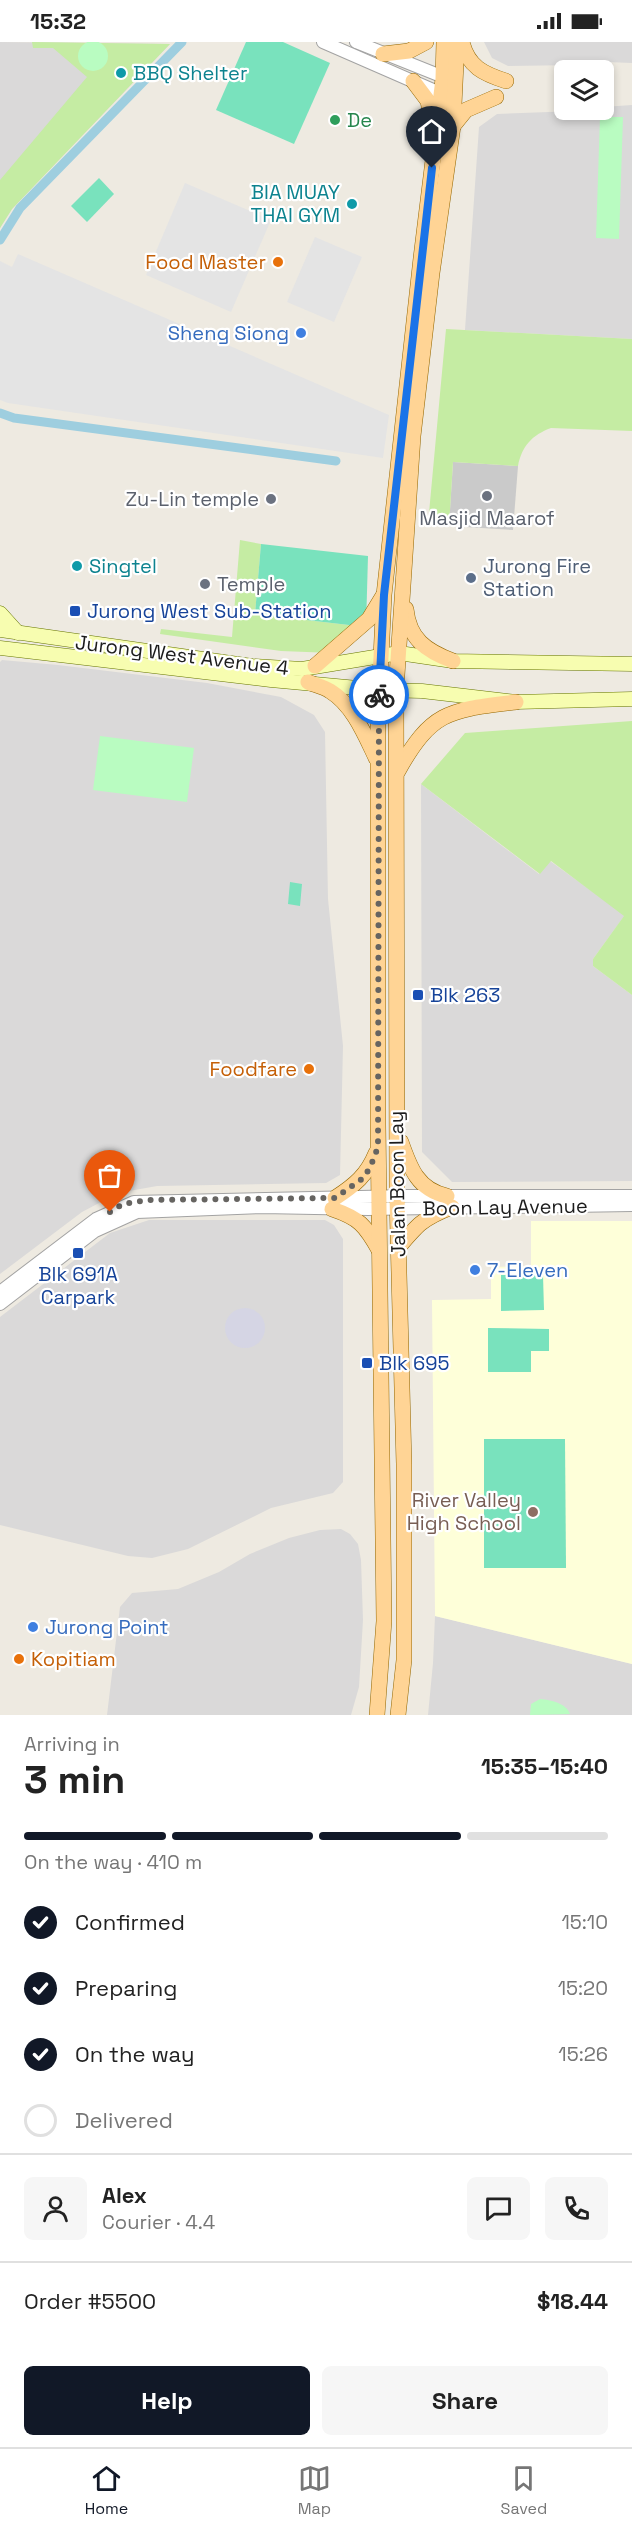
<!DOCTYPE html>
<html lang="en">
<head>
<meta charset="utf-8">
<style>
	body { margin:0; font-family:"Space Grotesk",sans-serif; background:#f6f6f6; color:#222; height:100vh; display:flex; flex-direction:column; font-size:22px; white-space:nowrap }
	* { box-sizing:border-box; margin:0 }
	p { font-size:20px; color:#767676 }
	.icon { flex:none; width:33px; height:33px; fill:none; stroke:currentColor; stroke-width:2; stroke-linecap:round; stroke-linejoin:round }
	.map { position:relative; height:1673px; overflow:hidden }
	.drawer { display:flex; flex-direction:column; background:#fff; flex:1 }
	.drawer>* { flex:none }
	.tools { position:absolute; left:554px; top:18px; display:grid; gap:12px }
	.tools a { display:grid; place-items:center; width:60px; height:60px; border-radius:9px; background:#fff; box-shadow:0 3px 9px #0003; font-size:30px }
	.pin { position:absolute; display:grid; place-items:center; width:51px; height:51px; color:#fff; margin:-62px -26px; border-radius:50% 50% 50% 0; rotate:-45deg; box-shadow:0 0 6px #0007 }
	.pin .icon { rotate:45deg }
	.courier { position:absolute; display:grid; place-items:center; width:60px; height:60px; margin:-30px; border:4px solid #1a73e8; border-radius:50%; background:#fff; color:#222; box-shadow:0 2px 8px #0007 }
	.overview em { font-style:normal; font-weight:700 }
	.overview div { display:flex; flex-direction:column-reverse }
	.overview { display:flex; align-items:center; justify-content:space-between; height:102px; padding:0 24px }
	h1 { font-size:39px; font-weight:700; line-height:45px }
	.bar { display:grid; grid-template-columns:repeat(4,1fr); gap:9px 6px; align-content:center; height:72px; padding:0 24px }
	.bar i { height:8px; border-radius:4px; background:#e0e0e0 }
	.bar .active { background:#111827 }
	.bar p { grid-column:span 4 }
	.line { display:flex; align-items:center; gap:15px; padding:0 24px; border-top:2px solid #e0e0e0 }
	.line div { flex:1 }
	.round { display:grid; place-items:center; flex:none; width:63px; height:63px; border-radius:9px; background:#f6f6f6 }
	ol { padding:0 24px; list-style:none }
	li { display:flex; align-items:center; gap:18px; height:66px }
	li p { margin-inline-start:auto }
	li .icon { padding:6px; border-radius:50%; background:#111827; color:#fff; stroke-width:4 }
	li:last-child { color:#767676 }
	li i { width:33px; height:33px; border:3px solid #e0e0e0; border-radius:50% }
	.button { display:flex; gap:12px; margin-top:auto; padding:12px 24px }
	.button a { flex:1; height:69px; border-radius:9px; background:#111827; color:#fff; font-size:24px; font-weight:700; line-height:69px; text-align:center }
	.button a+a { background:#f6f6f6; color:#222 }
	.status { display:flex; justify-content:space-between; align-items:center; height:42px; padding:0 30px; background:#fff; direction:ltr }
	.status svg { height:16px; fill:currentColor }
	.tabs { display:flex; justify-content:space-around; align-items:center; height:84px; border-top:2px solid #e0e0e0; background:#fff; font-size:16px; color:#767676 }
	.tabs a { display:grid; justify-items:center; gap:3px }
	.tabs .active { color:#111827 }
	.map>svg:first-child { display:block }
</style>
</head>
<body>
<div class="status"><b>15:32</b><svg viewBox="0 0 49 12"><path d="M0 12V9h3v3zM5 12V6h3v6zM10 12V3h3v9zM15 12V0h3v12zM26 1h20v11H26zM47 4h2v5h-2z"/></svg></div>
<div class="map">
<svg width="632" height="1673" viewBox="0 0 632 1673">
	<rect width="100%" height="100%" fill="#eeeae1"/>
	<g fill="#dad9d9">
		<polygon points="0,0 170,2 12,167 0,186"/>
		<polygon points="484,0 632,0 632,21 581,19 577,23 508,24 492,16"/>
		<polygon points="632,63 632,297 465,288 479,85 497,72 603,68 603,65"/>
		<polygon points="2,618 58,623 207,641 281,655 314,673 325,690 328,857 343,1004 340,1133 326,1141 157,1144 118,1151 82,1170 0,1232 0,620"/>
		<polygon points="421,742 539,832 550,819 625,873 593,917 593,924 632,953 632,1139 452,1140 422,1110"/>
		<polygon points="149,1178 325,1178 334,1183 343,1197 343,1440 333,1451 271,1466 188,1507 152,1516 128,1514 0,1483 0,1275 110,1191"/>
		<polygon points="341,1487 350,1492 358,1502 361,1518 363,1578 359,1645 351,1673 107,1673 120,1565 132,1551 178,1547 219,1530 250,1512 289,1496 320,1488"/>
		<polygon points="435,1574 632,1622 632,1673 428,1673 433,1621"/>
	</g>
	<polygon fill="#feffd9" points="531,1179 632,1179 632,1622 435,1574 432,1258 491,1257 491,1225 531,1224"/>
	<polygon fill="#cacaca" points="453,420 518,424 513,488 449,484"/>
	<g fill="#c5eca3">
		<polygon points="32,0 170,2 12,167 0,186 0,138 87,35 53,6 33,6"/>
		<path d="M446,287L632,297V389L551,386C532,393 522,404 518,424L453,420L449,484L431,483V471H429Z"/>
		<polygon points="240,498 261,502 255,572 366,585 332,611 281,609 160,592 161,587 232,595"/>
		<polygon points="632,679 632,953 593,924 593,917 624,874 551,819 540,832 421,742 465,691"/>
	</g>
	<g fill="#b9fcc1">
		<circle cx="93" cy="14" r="15"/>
		<polygon points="600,75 623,75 619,197 596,196"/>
		<polygon points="100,694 194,706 187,760 93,748"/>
		<path d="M540,1657C551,1658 566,1661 570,1672L530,1673L531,1662Z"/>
	</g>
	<g fill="#79e2bd">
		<polygon points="246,0 283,0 330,21 294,102 216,68"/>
		<polygon points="99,136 114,152 87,180 71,164"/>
		<polygon points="261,502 368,514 366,585 255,572"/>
		<polygon points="290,840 302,842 300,864 288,862"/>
		<polygon points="501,1233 543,1233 544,1268 501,1269"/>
		<polygon points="488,1286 549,1287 549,1309 531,1309 531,1330 488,1330"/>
		<polygon points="484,1397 565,1397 566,1526 484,1526"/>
	</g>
	<g fill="#e4e4e4">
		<polygon points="185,141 271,178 231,270 146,233"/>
		<polygon points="315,195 362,215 334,280 287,260"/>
		<polygon points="18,212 389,373 383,416 8,361 0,358 0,219 12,225"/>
	</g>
	<circle fill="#d5d5e4" cx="245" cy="1286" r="20"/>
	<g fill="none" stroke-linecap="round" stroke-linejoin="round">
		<g stroke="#9ecedf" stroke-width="9">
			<polyline points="0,198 20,166 182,0"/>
			<polyline points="0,371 14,376 336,419"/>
		</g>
		<defs>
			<g id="tertiary">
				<polyline points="323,0 433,48 449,52"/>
				<polyline points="356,0 451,38"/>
				<polyline points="0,1250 96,1177 134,1160 407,1154 632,1154"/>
				<polyline points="0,1262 95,1189 137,1170 262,1165 368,1167 632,1163"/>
			</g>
			<g id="secondary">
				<polyline points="0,571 18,591"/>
				<polyline points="0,588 252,624 302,627 399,611 453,619 632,622"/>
				<polyline points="0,606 271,638 379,648 422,649 516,660 632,657"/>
			</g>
			<g id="primary">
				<path d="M462,0C468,25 484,32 506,39"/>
				<polyline points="383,12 409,9 426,0"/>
				<polyline points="413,39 428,59 432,80"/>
				<polyline points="453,84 466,68 496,55"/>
				<path d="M406,567C409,597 426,609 453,619"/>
				<polyline points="315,624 369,577 383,554"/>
				<path d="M308,640C315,643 324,645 330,649C353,663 365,693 376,716"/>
				<path d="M398,729C432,668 450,668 516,660"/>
				<path d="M401,1100C410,1126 418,1148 447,1154"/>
				<path d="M335,1156C355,1143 367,1133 376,1111"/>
				<path d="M332,1167C359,1176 365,1183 379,1208"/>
				<path d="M398,1206C417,1183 423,1176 452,1165"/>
				<polyline points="377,1673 384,1579 378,1082 378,678 384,553 421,216 443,37 444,0"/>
				<polyline points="398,1673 404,1618 404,1422 397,1155 396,648 413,394 432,231 453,84 457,0"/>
			</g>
		</defs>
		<use href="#tertiary" stroke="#a3a3a3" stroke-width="14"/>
		<use href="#secondary" stroke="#667600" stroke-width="15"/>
		<use href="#primary" stroke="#946700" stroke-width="16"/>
		<use href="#tertiary" stroke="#fff" stroke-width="12"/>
		<use href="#secondary" stroke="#f7fdb0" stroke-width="14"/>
		<use href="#primary" stroke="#ffd495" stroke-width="15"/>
	</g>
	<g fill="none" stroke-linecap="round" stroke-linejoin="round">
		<polyline stroke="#666461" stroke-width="6" stroke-dasharray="0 10.8" points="110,1170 123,1162 147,1158 335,1156 362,1137 370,1126 378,1105 379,653"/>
		<polyline stroke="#1a73e8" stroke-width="8" points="379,653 384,553 432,126"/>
	</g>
	<g fill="#0f9aa8" stroke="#fff" stroke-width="2">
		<circle cx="121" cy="31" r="6"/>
		<circle cx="352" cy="162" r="6"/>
		<circle cx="77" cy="524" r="6"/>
	</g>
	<circle fill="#2e9e5b" stroke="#fff" stroke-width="2" cx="335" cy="78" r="6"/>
	<g fill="#e8710a" stroke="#fff" stroke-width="2">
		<circle cx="278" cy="220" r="6"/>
		<circle cx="309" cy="1027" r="6"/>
		<circle cx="19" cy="1617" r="6"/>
	</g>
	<g fill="#3f7fe0" stroke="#fff" stroke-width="2">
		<circle cx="301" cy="291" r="6"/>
		<circle cx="475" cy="1228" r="6"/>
		<circle cx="33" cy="1585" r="6"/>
	</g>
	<g fill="#6b7280" stroke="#fff" stroke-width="2">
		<circle cx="487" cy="454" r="6"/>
		<circle cx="271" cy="457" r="6"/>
		<circle cx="205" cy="542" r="6"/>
	</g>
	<circle fill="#5c6f8a" stroke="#fff" stroke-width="2" cx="471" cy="536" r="6"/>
	<g fill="#1a4fb4" stroke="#fff" stroke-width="2">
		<rect x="69" y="563" width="12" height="12" rx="3"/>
		<rect x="412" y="947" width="12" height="12" rx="3"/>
		<rect x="72" y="1205" width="12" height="12" rx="3"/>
		<rect x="361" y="1315" width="12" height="12" rx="3"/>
	</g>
	<circle fill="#8d6e63" stroke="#fff" stroke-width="2" cx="533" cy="1470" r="6"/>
	<g text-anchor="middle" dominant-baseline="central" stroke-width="4.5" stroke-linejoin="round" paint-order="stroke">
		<g font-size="20" fill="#0d838f" stroke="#fff" text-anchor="start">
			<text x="133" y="31">BBQ Shelter</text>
			<text x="340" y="150" text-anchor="end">BIA MUAY<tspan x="340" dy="23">THAI GYM</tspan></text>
			<text x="89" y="524">Singtel</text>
		</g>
		<g font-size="20" fill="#27864d" stroke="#fff" text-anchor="start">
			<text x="347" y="78">De</text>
		</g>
		<g font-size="20" fill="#c56008" stroke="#fff" text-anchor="end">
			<text x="266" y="220">Food Master</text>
			<text x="297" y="1027">Foodfare</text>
			<text x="31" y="1617" text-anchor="start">Kopitiam</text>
		</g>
		<g font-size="20" fill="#366cbe" stroke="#fff" text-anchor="start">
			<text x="289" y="291" text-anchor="end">Sheng Siong</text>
			<text x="487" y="1228">7-Eleven</text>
			<text x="45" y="1585">Jurong Point</text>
		</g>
		<g font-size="20" fill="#5b616d" stroke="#fff" text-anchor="end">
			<text x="259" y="457">Zu-Lin temple</text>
			<text x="487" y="476" text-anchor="middle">Masjid Maarof</text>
			<text x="217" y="542" text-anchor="start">Temple</text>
		</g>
		<g font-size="20" fill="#4e5e75" stroke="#fff" text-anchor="start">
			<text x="483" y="524">Jurong Fire<tspan x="483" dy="23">Station</tspan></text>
		</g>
		<g font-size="20" fill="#164399" stroke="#fff" text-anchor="start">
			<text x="87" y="569">Jurong West Sub-Station</text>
			<text x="430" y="953">Blk 263</text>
			<text x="78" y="1232" text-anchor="middle">Blk 691A<tspan x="78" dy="23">Carpark</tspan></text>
			<text x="379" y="1321">Blk 695</text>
		</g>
		<g font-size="20" fill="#1c1c1c" stroke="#fff">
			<text transform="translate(182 613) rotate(7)">Jurong West Avenue 4</text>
			<text transform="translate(397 1142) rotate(-91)">Jalan Boon Lay</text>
			<text transform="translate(505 1165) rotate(-1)">Boon Lay Avenue</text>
		</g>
		<g font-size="20" fill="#785e54" stroke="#fff" text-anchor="end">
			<text x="521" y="1458">River Valley<tspan x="521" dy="23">High School</tspan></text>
		</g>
	</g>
</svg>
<div class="tools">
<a><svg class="icon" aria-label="layers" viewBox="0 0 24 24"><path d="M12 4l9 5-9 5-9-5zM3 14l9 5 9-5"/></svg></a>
</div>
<div class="pin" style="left:110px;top:1170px;background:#ea580c"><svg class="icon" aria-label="bag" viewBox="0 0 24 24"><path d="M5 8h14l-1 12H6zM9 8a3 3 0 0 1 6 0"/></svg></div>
<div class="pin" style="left:432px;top:126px;background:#1f2937"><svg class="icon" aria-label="home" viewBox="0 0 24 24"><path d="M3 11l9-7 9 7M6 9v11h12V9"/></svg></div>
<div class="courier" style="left:379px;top:653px"><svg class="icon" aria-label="bike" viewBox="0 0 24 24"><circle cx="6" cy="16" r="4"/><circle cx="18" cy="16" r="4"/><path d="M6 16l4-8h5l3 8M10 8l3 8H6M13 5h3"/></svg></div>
</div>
<section class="drawer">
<div class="overview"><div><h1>3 min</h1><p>Arriving in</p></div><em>15:35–15:40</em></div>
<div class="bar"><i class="active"></i><i class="active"></i><i class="active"></i><i></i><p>On the way · 410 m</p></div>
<ol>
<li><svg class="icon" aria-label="check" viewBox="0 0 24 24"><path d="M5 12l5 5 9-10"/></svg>Confirmed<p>15:10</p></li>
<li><svg class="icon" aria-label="check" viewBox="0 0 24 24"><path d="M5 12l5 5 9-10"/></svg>Preparing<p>15:20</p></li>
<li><svg class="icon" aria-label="check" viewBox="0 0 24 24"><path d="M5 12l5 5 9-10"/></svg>On the way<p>15:26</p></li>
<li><i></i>Delivered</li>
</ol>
<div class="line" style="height:108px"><a class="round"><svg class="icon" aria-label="person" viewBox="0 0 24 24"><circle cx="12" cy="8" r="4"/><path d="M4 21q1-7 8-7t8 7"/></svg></a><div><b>Alex</b><p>Courier · 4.4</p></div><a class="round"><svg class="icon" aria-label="chat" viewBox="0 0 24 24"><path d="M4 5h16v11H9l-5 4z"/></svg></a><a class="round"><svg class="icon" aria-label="phone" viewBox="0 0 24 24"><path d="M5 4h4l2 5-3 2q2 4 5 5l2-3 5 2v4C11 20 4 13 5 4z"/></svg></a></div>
<div class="line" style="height:78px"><div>Order #5500</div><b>$18.44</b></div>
<div class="button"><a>Help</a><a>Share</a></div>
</section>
<nav class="tabs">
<a class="active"><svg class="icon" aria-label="home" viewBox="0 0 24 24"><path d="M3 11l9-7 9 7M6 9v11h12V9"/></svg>Home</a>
<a><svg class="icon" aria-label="map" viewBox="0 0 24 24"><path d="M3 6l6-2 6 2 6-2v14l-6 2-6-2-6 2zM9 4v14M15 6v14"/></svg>Map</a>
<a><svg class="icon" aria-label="saved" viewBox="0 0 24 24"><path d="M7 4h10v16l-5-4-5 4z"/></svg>Saved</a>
</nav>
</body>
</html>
